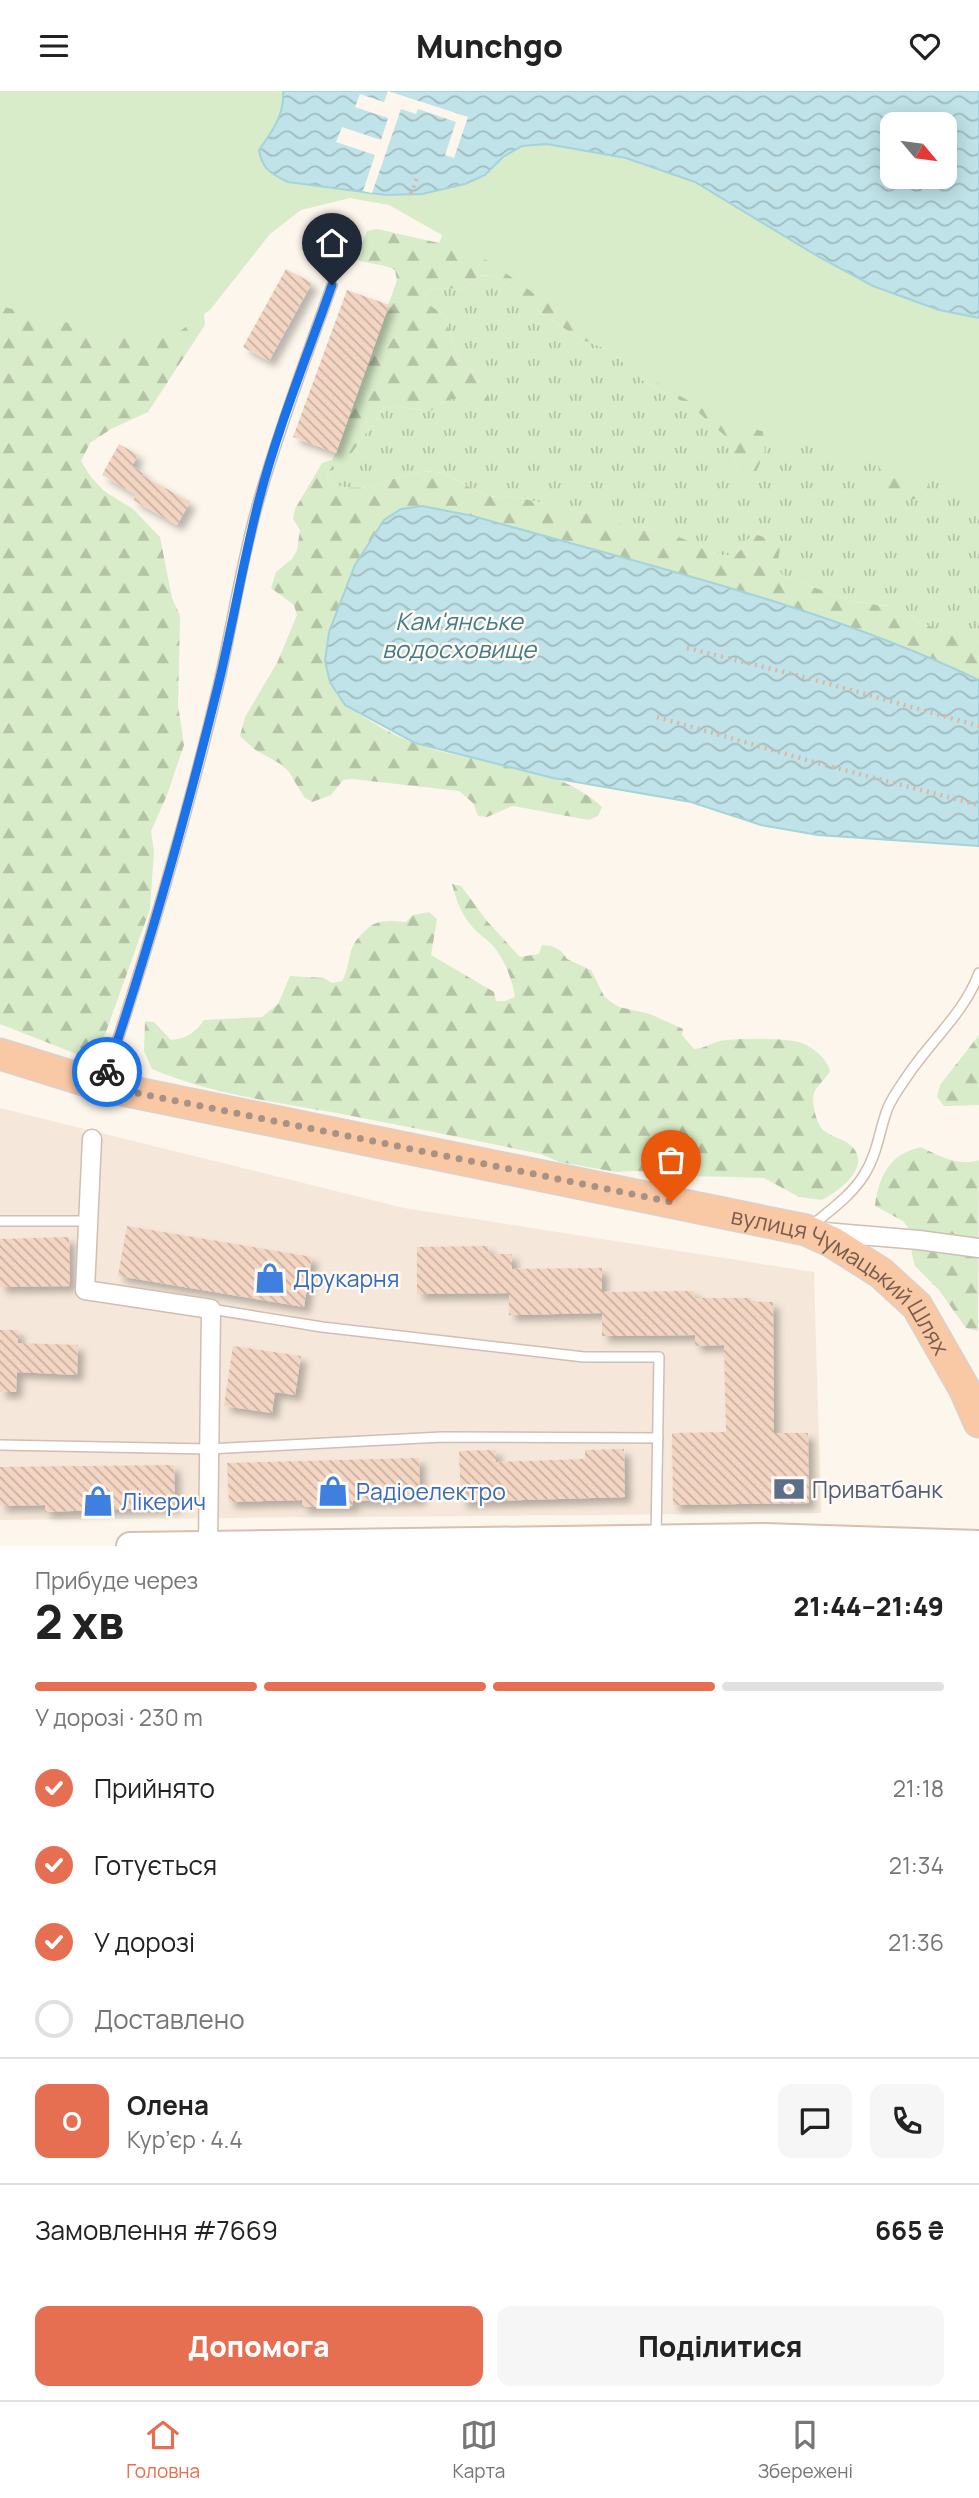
<!DOCTYPE html>
<html lang="uk">
<head>
<meta charset="utf-8">
<style>
	body { margin:0; font-family:Manrope,sans-serif; background:#f6f6f6; color:#222; height:100vh; display:flex; flex-direction:column; font-size:26px; white-space:nowrap }
	* { box-sizing:border-box; margin:0 }
	p { font-size:23px; color:#767676 }
	.icon { flex:none; width:38px; height:38px; fill:none; stroke:currentColor; stroke-width:2; stroke-linecap:round; stroke-linejoin:round }
	.map { position:relative; height:1455px; overflow:hidden }
	.details { display:flex; flex-direction:column; background:#fff; flex:1 }
	.details>* { flex:none }
	.needle { width:46px; rotate:119deg }
	.controls { position:absolute; left:880px; top:21px; display:grid; gap:14px }
	.controls a { display:grid; place-items:center; width:77px; height:77px; border-radius:14px; background:#fff; box-shadow:0 4px 18px #0003; font-size:35px }
	.pin { position:absolute; display:grid; place-items:center; width:60px; height:60px; color:#fff; margin:-72px -30px; border-radius:50% 50% 50% 0; rotate:-45deg; box-shadow:0 0 7px #0007 }
	.pin .icon { rotate:45deg }
	.courier { position:absolute; display:grid; place-items:center; width:70px; height:70px; margin:-35px; border:5px solid #1a73e8; border-radius:50%; background:#fff; color:#222; box-shadow:0 2px 9px #0007 }
	.head em { font-style:normal; font-weight:800 }
	.head div { display:flex; flex-direction:column-reverse }
	.head { display:flex; align-items:center; justify-content:space-between; height:119px; padding:0 35px }
	h1 { font-size:46px; font-weight:800; line-height:52px }
	.bar { display:grid; grid-template-columns:repeat(4,1fr); gap:10px 7px; align-content:center; height:84px; padding:0 35px }
	.bar i { height:9px; border-radius:5px; background:#e0e0e0 }
	.bar .selected { background:#e76f51 }
	.bar p { grid-column:span 4 }
	.line { display:flex; align-items:center; gap:18px; padding:0 35px; border-top:2px solid #e0e0e0 }
	.line div { flex:1 }
	.round { display:grid; place-items:center; flex:none; width:74px; height:74px; border-radius:14px; background:#f6f6f6 }
	ol { padding:0 35px; list-style:none }
	li { display:flex; align-items:center; gap:21px; height:77px }
	li p { margin-inline-start:auto }
	li .icon { padding:7px; border-radius:50%; background:#e76f51; color:#fff; stroke-width:4 }
	li:last-child { color:#767676 }
	li i { width:38px; height:38px; border:4px solid #e0e0e0; border-radius:50% }
	.action { display:flex; gap:14px; margin-top:auto; padding:14px 35px }
	.action a { flex:1; height:80px; border-radius:14px; background:#e76f51; color:#fff; font-size:28px; font-weight:800; line-height:80px; text-align:center }
	.action a+a { background:#f6f6f6; color:#222 }
	header { display:flex; justify-content:space-between; align-items:center; height:91px; padding:0 35px; background:#fff; font-size:32px; font-weight:800 }
	.tab-bar { display:flex; justify-content:space-around; align-items:center; height:98px; border-top:2px solid #e0e0e0; background:#fff; font-size:19px; color:#767676 }
	.tab-bar a { display:grid; justify-items:center; gap:4px }
	.tab-bar .selected { color:#e76f51 }
	.map>svg:first-child { display:block }
</style>
</head>
<body>
<header><svg class="icon" aria-label="menu" viewBox="0 0 24 24"><path d="M4 6h16M4 12h16M4 18h16"/></svg>Munchgo<svg class="icon" aria-label="heart" viewBox="0 0 24 24"><path d="M12 20l-8-8c-3-5 5-10 8-4 3-6 11-1 8 4z"/></svg></header>
<div class="map">
<svg width="979" height="1455" viewBox="0 0 979 1455">
	<defs>
		<pattern id="grass-tufts" width="24" height="20" patternUnits="userSpaceOnUse" patternTransform="scale(1.75)"><rect width="24" height="20" fill="#d8ecc9"/><path d="M3 7l-1-3M5 7V3M7 7l1-3M15 17l-1-3M17 17v-4M19 17l1-3" fill="none" stroke="#b4c2a5"/></pattern>
		<pattern id="forest-firs" width="22" height="20" patternUnits="userSpaceOnUse" patternTransform="scale(1.75)"><rect width="22" height="20" fill="#d8ecc9"/><path d="M5 1l3.5 6h-7zM16 11l3.5 6h-7z" fill="#b4c2a5"/></pattern>
		<pattern id="water-waves" width="16" height="10" patternUnits="userSpaceOnUse" patternTransform="scale(1.75)"><rect width="16" height="10" fill="#bfe3e8"/><path d="M0 5q4-4 8 0t8 0" fill="none" stroke="#a0bbbe"/></pattern>
		<pattern id="building-back-hatch" width="6" height="6" patternUnits="userSpaceOnUse" patternTransform="scale(1.75)"><rect width="6" height="6" fill="#f3d5c3"/><path d="M-1 5l2 2M0 0l6 6M5-1l2 2" fill="none" stroke="#cab0a1"/></pattern>
		<filter id="shadow"><feDropShadow dx="6" dy="6" stdDeviation="3.5" flood-color="#0004"/></filter>
	</defs>
	<rect width="100%" height="100%" fill="#fdf6ec"/>
	<polygon fill="#f5e8da" points="0,1017 404,1117 814,1181 821,1422 0,1429"/>
	<path fill="url(#grass-tufts)" d="M492,184L527,208L541,222L582,249L608,258L647,293L690,314L710,329L724,344L740,383L762,332L815,345L929,396L925,387L924,370L979,358V551L917,531L904,517L851,510L783,485L777,476L767,447L757,444L748,448L743,457L735,464H721L659,438L630,435L590,423L511,405C478,412 464,385 436,381C411,378 391,390 368,396C356,398 341,396 330,393L327,384L334,378L332,369L336,362L351,363L384,317L393,315L431,320C457,301 461,306 485,323L474,282L459,269L444,224L428,213L425,204L431,197L465,198L478,185Z"/>
	<g fill="url(#forest-firs)">
		<path d="M465,93L924,370L925,387L929,396L925,405C908,413 894,404 880,393L878,373L762,332L765,360L754,386L746,390L740,383L724,344L690,314L647,293L608,258L582,249L541,222L527,208L492,184L478,185L465,198L431,197L425,204L428,213L444,224L459,269L474,282L487,301L493,319L485,323C461,306 457,301 431,320L393,315L384,317L351,363L336,362L397,189L395,179C383,172 369,174 356,168L367,140L377,138L439,152Z"/>
		<polygon points="0,114 203,211 205,234 148,321 111,338 90,352 81,370 91,386 104,400 133,418 160,446 172,507 180,525 178,614 184,654 167,704 151,740 154,760 150,818 102,952 84,966 0,933"/>
		<path d="M332,369L334,378L327,384L330,393C341,396 356,398 368,396C391,390 411,378 436,381C463,385 478,412 511,405L591,423L630,435L660,438L721,464H735L743,457L748,448L757,444L767,447L780,457L777,476L783,485L851,510L885,515L895,513L904,517L917,531L979,551V589C821,514 641,473 473,425L345,614C367,628 391,644 416,653C476,674 553,671 602,716L598,725L589,729L513,715L487,726L478,725L473,712L459,700L352,688L343,689L331,704L312,711L304,706L289,681L282,674L254,658L240,645L245,626L277,572L297,524L294,514L271,497L276,481L292,468L297,459L300,439L293,428L295,418L322,372Z"/>
		<path d="M452,793L461,795L487,830L520,866L539,863L542,854L552,855L561,860L567,868L591,879L604,905L611,911L619,916L650,923L683,938L682,944L694,958C704,958 711,952 720,950C735,947 791,946 804,953C815,958 827,968 830,980C826,988 817,994 814,1002C811,1012 816,1031 823,1039C830,1045 840,1047 848,1052C875,1073 842,1098 822,1109L799,1106L764,1087L693,1085L634,1080L616,1081L559,1071L541,1063C473,1049 405,1035 337,1022C274,1011 211,1003 152,978L144,960L145,930L154,931L171,949C186,948 196,941 204,929L262,926L278,913L290,885L324,887L332,892L342,890C347,881 348,873 350,864C352,855 355,850 361,844C374,828 386,829 406,831L413,824L429,821L437,828L431,864L494,901L496,910H505L515,906C512,890 507,874 497,860C490,849 477,843 470,833C461,822 455,806 452,793Z"/>
		<polygon points="979,944 979,1014 944,1015 937,1006 940,994"/>
		<path d="M921,1056C939,1065 959,1076 979,1069L978,1240L966,1237L939,1199L915,1175L912,1164L910,1139L903,1130L875,1115C879,1084 890,1063 921,1056Z"/>
	</g>
	<path fill="#d8ecc9" fill-rule="evenodd" d="M0,0H979V402L723,329L664,296L493,173L389,114L350,107L301,119L270,143L210,219L173,245L129,247L0,215ZM892,33H945V86H892Z"/>
	<g fill="url(#water-waves)" stroke="#a5d3da" stroke-width="2" fill-rule="evenodd">
		<path d="M283,0H979V227L939,219L873,195L819,166L695,91L626,67L547,53L522,55L503,66L485,84L465,93L422,103L386,104L288,91C271,83 262,78 259,59C272,41 285,23 283,0ZM892,33H945V86H892Z"/>
		<path d="M422,415L473,425C641,473 822,514 979,589V755L818,744L761,734L691,711L553,687L415,652L345,614L330,591L325,570L329,541L355,474L384,429L401,418Z"/>
	</g>
	<polygon fill="#fdf6ec" points="388,0 468,26 454,67 445,64 456,31 418,18 416,23 401,18 372,102 363,100 375,64 336,51 342,36 381,49 388,27 355,16 360,3 384,11"/>
	<g fill="url(#building-back-hatch)" filter="url(#shadow)">
		<polygon points="286,178 312,192 269,270 243,256"/>
		<polygon points="347,199 389,214 336,362 293,346"/>
		<polygon points="119,353 138,364 132,375 144,382 142,384 190,411 177,434 133,409 136,404 102,384"/>
		<polygon points="127,1135 312,1166 304,1216 118,1185"/>
		<polygon points="69,1146 70,1195 0,1196 0,1148"/>
		<polygon points="488,1155 489,1163 512,1163 512,1178 602,1177 602,1201 694,1200 695,1207 751,1207 751,1211 773,1211 774,1342 808,1342 809,1412 673,1414 672,1342 726,1341 724,1254 695,1255 695,1244 602,1245 602,1222 509,1224 509,1202 417,1203 417,1156"/>
		<polygon points="0,1239 18,1239 18,1252 78,1254 77,1284 17,1281 16,1301 0,1301"/>
		<polygon points="233,1255 301,1265 295,1304 275,1301 272,1322 224,1315"/>
		<polygon points="624,1358 625,1406 461,1411 459,1360 496,1359 496,1371 585,1368 585,1359"/>
		<polygon points="419,1367 420,1408 353,1410 353,1415 302,1416 302,1409 229,1411 227,1372"/>
		<polygon points="174,1374 175,1416 45,1421 45,1414 0,1415 0,1376"/>
	</g>
	<g fill="none" stroke-linecap="round" stroke-linejoin="round">
		<defs>
			<g id="service">
				<path d="M104,990C148,859 187,726 219,592C233,530 242,466 260,405C281,333 307,264 332,194"/>
				<polyline points="0,1130 88,1130"/>
				<path d="M810,1136C829,1120 851,1105 864,1084C877,1064 879,1041 887,1019C891,1008 899,997 906,987C929,951 964,923 979,882"/>
				<polyline points="211,1218 322,1236 584,1266 659,1266 656,1447"/>
				<polyline points="0,1354 209,1358 442,1346 658,1347"/>
			</g>
			<g id="minor">
				<polyline points="92,1048 85,1199 211,1218 208,1454"/>
				<polyline points="824,1141 919,1149 979,1157"/>
			</g>
			<polyline id="secondary" points="130,1455 764,1446 979,1453"/>
			<g id="trunk">
				<path id="s1" d="M0,963L103,995L806,1139L832,1151L881,1182L917,1215L964,1297L979,1331"/>
			</g>
		</defs>
		<use href="#service" stroke="#d1beb0" stroke-width="12"/>
		<use href="#minor" stroke="#d1beb0" stroke-width="21"/>
		<use href="#secondary" stroke="#d6c0b0" stroke-width="30"/>
		<use href="#trunk" stroke="#dad1cd" stroke-width="33"/>
		<g stroke="#d9b8a5" stroke-width="4.5" stroke-dasharray="2 5" stroke-linecap="butt">
			<polyline points="411,103 418,84"/>
			<polyline points="687,557 808,587 979,635"/>
			<polyline points="657,626 821,673 979,714"/>
		</g>
		<use href="#service" stroke="#fff" stroke-width="9"/>
		<use href="#minor" stroke="#fff" stroke-width="18"/>
		<use href="#secondary" stroke="#fff" stroke-width="26"/>
		<use href="#trunk" stroke="#f9c8a4" stroke-width="30"/>
	</g>
	<g fill="none" stroke-linecap="round" stroke-linejoin="round">
		<polyline stroke="#a89285" stroke-width="7" stroke-dasharray="0 12.6" points="107,981 103,995 671,1111"/>
		<path stroke="#1a73e8" stroke-width="9" d="M107,981C150,854 186,725 218,595C233,533 243,470 259,409C278,336 307,265 332,194"/>
	</g>
	<defs>
		<symbol id="shop-bare" viewBox="-9 -9 18 18"><path d="M-5-2.5h2.3a2.7 3.5 0 0 1 5.4 0H5L5.5 6h-11ZM-1.5-2.5h3a1.5 2.3 0 0 0-3 0Z" fill="#3f7fe0" stroke="#fffaf3" stroke-width="2.5" paint-order="stroke"/></symbol>
		<symbol id="bank-bare" viewBox="-9 -9 18 18"><path d="M-6-4H6V4H-6ZM0-2.3a2.3 2.3 0 1 0 0 4.6a2.3 2.3 0 1 0 0-4.6Z" fill="#5c6f8a" stroke="#fffaf3" stroke-width="2.5" paint-order="stroke"/></symbol>
	</defs>
	<g fill-rule="evenodd">
		<use href="#shop-bare" x="248" y="1165" width="44" height="44"/>
		<use href="#bank-bare" x="767" y="1376" width="44" height="44"/>
		<use href="#shop-bare" x="311" y="1378" width="44" height="44"/>
		<use href="#shop-bare" x="76" y="1388" width="44" height="44"/>
	</g>
	<g text-anchor="middle" dominant-baseline="central" stroke-width="5" stroke-linejoin="round" paint-order="stroke">
		<g font-size="23" fill="#366cbe" stroke="#fffaf3" text-anchor="start">
			<text x="293" y="1187">Друкарня</text>
			<text x="356" y="1400">Радіоелектро</text>
			<text x="121" y="1410">Лікерич</text>
		</g>
		<g font-size="23" fill="#7a5c4d" stroke="#fffaf3">
			<text stroke="none"><textPath href="#s1" startOffset="882">вулиця Чумацький Шлях</textPath></text>
		</g>
		<g font-size="23" fill="#4e5e75" stroke="#fffaf3" text-anchor="start">
			<text x="812" y="1398">Приватбанк</text>
		</g>
		<g font-size="24" font-style="italic" fill="#437c86" stroke="#fffaf3">
			<text x="459" y="529">Кам'янське<tspan x="459" dy="28">водосховище</tspan></text>
		</g>
	</g>
</svg>
<div class="controls">
<a><svg class="needle" viewBox="-14 -14 28 28"><path d="M0-13l5 13h-10z" fill="#e53935"/><path d="M0 13l5-13h-10z" fill="#767676"/></svg></a>
</div>
<div class="pin" style="left:671px;top:1111px;background:#ea580c"><svg class="icon" aria-label="bag" viewBox="0 0 24 24"><path d="M5 8h14l-1 12H6zM9 8a3 3 0 0 1 6 0"/></svg></div>
<div class="pin" style="left:332px;top:194px;background:#1f2937"><svg class="icon" aria-label="home" viewBox="0 0 24 24"><path d="M3 11l9-7 9 7M6 9v11h12V9"/></svg></div>
<div class="courier" style="left:107px;top:981px"><svg class="icon" aria-label="bike" viewBox="0 0 24 24"><circle cx="6" cy="16" r="4"/><circle cx="18" cy="16" r="4"/><path d="M6 16l4-8h5l3 8M10 8l3 8H6M13 5h3"/></svg></div>
</div>
<section class="details">
<div class="head"><div><h1>2 хв</h1><p>Прибуде через</p></div><em>21:44–21:49</em></div>
<div class="bar"><i class="selected"></i><i class="selected"></i><i class="selected"></i><i></i><p>У дорозі · 230 m</p></div>
<ol>
<li><svg class="icon" aria-label="check" viewBox="0 0 24 24"><path d="M5 12l5 5 9-10"/></svg>Прийнято<p>21:18</p></li>
<li><svg class="icon" aria-label="check" viewBox="0 0 24 24"><path d="M5 12l5 5 9-10"/></svg>Готується<p>21:34</p></li>
<li><svg class="icon" aria-label="check" viewBox="0 0 24 24"><path d="M5 12l5 5 9-10"/></svg>У дорозі<p>21:36</p></li>
<li><i></i>Доставлено</li>
</ol>
<div class="line" style="height:126px"><b class="round" style="background:#e76f51;color:#fff">О</b><div><b>Олена</b><p>Кур’єр · 4.4</p></div><a class="round"><svg class="icon" aria-label="chat" viewBox="0 0 24 24"><path d="M4 5h16v11H9l-5 4z"/></svg></a><a class="round"><svg class="icon" aria-label="phone" viewBox="0 0 24 24"><path d="M5 4h4l2 5-3 2q2 4 5 5l2-3 5 2v4C11 20 4 13 5 4z"/></svg></a></div>
<div class="line" style="height:91px"><div>Замовлення #7669</div><b>665 ₴</b></div>
<div class="action"><a>Допомога</a><a>Поділитися</a></div>
</section>
<nav class="tab-bar">
<a class="selected"><svg class="icon" aria-label="home" viewBox="0 0 24 24"><path d="M3 11l9-7 9 7M6 9v11h12V9"/></svg>Головна</a>
<a><svg class="icon" aria-label="map" viewBox="0 0 24 24"><path d="M3 6l6-2 6 2 6-2v14l-6 2-6-2-6 2zM9 4v14M15 6v14"/></svg>Карта</a>
<a><svg class="icon" aria-label="saved" viewBox="0 0 24 24"><path d="M7 4h10v16l-5-4-5 4z"/></svg>Збережені</a>
</nav>
</body>
</html>
